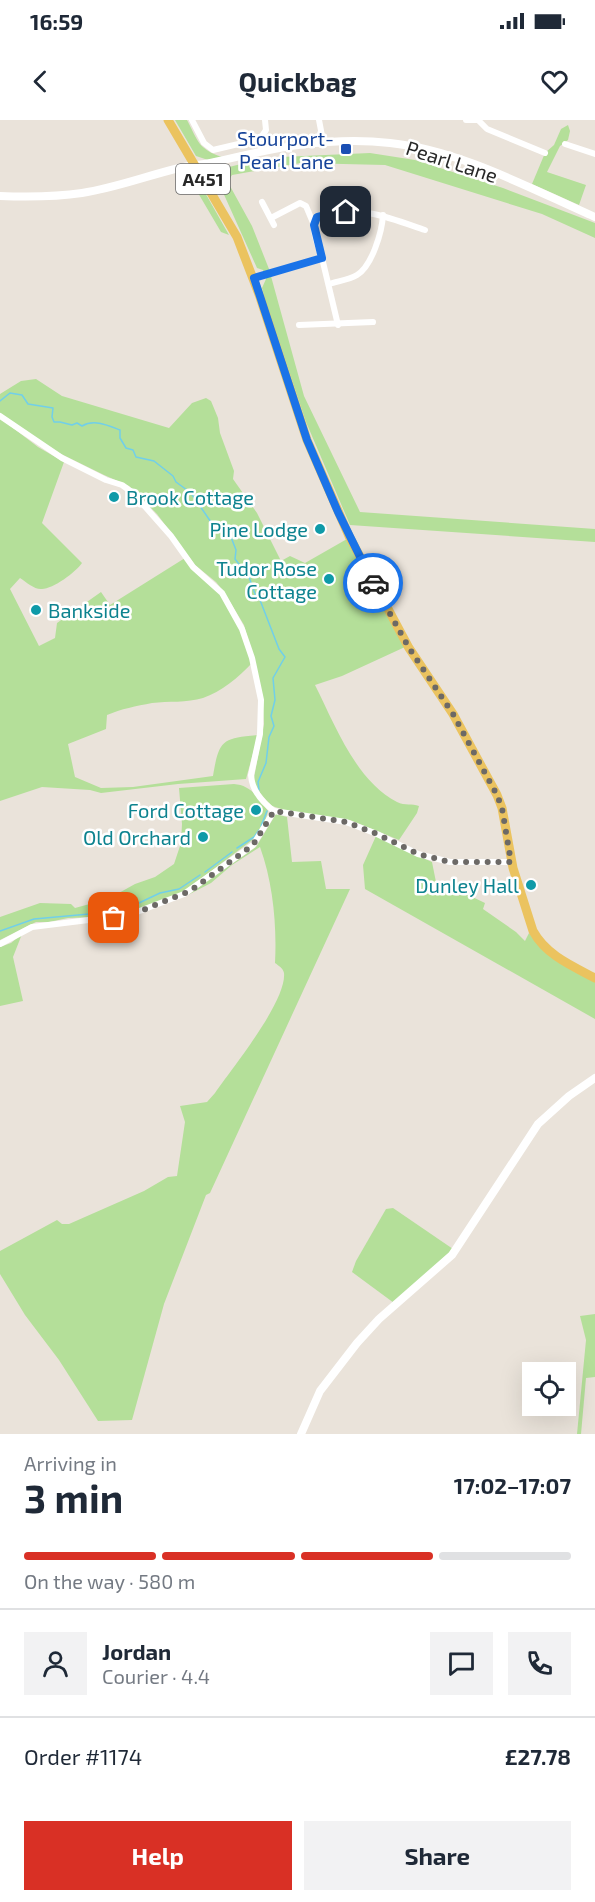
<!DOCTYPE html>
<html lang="en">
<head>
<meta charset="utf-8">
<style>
	body { margin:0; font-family:"Exo 2",sans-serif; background:#f2f2f3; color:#1f2937; height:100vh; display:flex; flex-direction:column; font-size:22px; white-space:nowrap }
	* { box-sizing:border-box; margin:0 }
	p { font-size:20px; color:#747a83 }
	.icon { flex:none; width:33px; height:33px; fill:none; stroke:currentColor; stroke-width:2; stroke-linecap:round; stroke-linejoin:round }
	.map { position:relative; height:1314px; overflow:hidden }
	.sheet { display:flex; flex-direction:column; background:#fff; flex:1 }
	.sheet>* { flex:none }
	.controls { position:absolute; left:522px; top:1242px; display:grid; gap:12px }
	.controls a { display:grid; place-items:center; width:54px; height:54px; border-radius:0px; background:#fff; box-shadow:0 6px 24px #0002; font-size:30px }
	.pin { position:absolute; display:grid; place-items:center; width:51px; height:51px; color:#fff; margin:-26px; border-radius:12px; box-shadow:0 3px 9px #0006 }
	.courier { position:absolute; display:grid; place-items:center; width:60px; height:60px; margin:-30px; border:4px solid #1a73e8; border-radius:50%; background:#fff; color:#222; box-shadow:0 2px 8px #0007 }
	.head em { font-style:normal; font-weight:700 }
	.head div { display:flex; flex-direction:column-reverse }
	.head { display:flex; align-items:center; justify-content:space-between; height:102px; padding:0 24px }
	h1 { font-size:39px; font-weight:700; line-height:45px }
	.bar { display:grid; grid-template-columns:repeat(4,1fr); gap:9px 6px; align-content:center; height:72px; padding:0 24px }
	.bar i { height:8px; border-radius:4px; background:#e0e1e3 }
	.bar .active { background:#d93025 }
	.bar p { grid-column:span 4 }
	.line { display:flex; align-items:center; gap:15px; padding:0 24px; border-top:2px solid #e0e1e3 }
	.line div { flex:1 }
	.round { display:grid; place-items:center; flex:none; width:63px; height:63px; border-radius:0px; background:#f2f2f3 }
	.button { display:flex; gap:12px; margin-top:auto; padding:12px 24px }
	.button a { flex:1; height:69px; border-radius:0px; background:#d93025; color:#fff; font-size:24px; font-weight:700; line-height:69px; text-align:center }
	.button a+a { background:#f2f2f3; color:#1f2937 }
	.status { display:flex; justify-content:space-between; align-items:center; height:42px; padding:0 30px; background:#fff; direction:ltr }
	.status svg { height:16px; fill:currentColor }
	header { display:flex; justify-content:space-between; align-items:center; height:78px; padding:0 24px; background:#fff; font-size:27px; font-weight:700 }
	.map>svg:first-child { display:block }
</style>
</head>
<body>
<div class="status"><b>16:59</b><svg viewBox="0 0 49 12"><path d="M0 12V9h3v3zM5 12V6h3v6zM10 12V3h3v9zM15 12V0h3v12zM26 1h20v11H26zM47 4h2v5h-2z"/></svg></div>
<header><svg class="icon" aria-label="back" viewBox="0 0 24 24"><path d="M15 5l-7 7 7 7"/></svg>Quickbag<svg class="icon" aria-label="heart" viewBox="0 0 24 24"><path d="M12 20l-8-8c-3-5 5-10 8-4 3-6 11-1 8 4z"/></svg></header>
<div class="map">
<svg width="595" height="1314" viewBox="0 0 595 1314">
	<rect width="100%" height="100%" fill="#eae3da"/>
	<g fill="#b4df99">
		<path d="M175,0H187C198,21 198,29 222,37L208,40L196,36Z"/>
		<polygon points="568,5 570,11 568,20 560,26 547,52 586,65 579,85 532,64 545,33 554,25 561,9"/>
		<polygon points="370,33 415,40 503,68 595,103 595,118 542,94 385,45 301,43 232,55 229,60 230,66 252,106 269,149 304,276 360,392 595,409 595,422 350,405 306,302 264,176 262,168 266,159 263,150 257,148 217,59 223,50 229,47 245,43 281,37"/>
		<polygon points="185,51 195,55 229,115 221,112 191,61 187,56 175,53"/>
		<path d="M36,259L62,276L169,308L192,283L206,278L211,281L218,298L220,313L234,351L233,359L257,393L281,441L290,436L305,443L347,419L405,527L342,556L315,565C335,605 356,661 397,682C405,686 412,683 419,686L417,693L399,720L350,700L294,693L272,686L267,681L255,667L254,658L264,604L262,573L244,505L224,472L216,462L195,445L157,394L129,366L104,355L53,330L0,293V274L21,261Z"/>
		<path d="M0,298L38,327L64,342L42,403L82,443C76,452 53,469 42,469C35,470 26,462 20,458L10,469L39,526L55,518L57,503L101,472L110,485L185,438L221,475L239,506L252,543C239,557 221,572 203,578C187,583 168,581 152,583C136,586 121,589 107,595L106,609L68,624L75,657L101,668L133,667L213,656C219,620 222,618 258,615L246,659L178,664L101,673L90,670L42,667L0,681Z"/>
		<path d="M234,664C250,665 260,678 268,691L265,702L255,718L182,773L133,792L100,797L68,798L49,802H36L0,820V797L40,783L71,784L75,788L108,779L135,764L155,757L174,744L181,723L182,704L179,668Z"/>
		<path d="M276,694L287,697L292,742L321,741L326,769H350L210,1073L206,1075L164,1184L132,1300L98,1301L59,1240L25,1195L0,1154V1131L57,1100L62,1104H69L144,1071L168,1057L177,1056L185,1002L180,986L207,982L215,973C231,950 287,881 284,853C283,848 279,846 275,843C277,805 273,763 260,727L232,745L211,763L188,775L256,727Z"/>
		<polygon points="376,716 432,742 438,772 459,776 460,771 485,783 483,789 516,812 525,821 529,813 541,828 595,862 595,899 365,769 363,745"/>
		<polygon points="22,814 13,837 23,881 0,886 0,827 11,823"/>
		<polygon points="393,1088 453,1129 394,1183 352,1152 356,1141 386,1089"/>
		<polygon points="595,1194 595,1257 586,1258 581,1314 577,1314 586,1220 580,1196"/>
	</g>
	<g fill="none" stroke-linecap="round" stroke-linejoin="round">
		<g stroke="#71cfe9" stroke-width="1.5">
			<path d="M0,281L10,273L22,275L28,284L53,288L52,297L54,302H60L72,305L77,303L82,306C94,299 107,305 120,310V318L126,328L133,330L136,337L154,341L173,356L176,362L191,373L213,405L215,407L220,406L226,414L231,417L236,430L235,439L249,457L255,474L260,480L279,529L285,537L273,558L275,580L271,596L274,606L269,617L266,643L258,662L259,670"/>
			<polyline points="261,706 267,691"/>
			<polyline points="237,728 254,717 259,710"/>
			<polyline points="205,752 232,732"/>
			<polyline points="0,811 34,799 122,791 160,773 179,769 200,755"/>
		</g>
		<g stroke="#fff" stroke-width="6">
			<polyline points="192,0 204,23 213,30 260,19 266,10 265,0"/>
			<polyline points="319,0 323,21"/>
			<polyline points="466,0 479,0"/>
			<polyline points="478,0 487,9 545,33"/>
			<polyline points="565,24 595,34"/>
			<polyline points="262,82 274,105"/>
			<polyline points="271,98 300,83 306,86 314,105"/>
			<polyline points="322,138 338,205"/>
			<path d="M253,158L322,138C319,128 309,106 317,97C320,94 326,94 330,93C362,86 395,100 425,110"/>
			<path d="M329,164C338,161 349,160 357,155C372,146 382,112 383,95"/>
			<polyline points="299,205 373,202"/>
			<path d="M0,296L62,338L106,360L122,365L133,373L171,416L193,447L222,473L242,509L252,538L261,580L260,614L251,655C252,671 262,682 274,691L346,702L377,714L418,734L450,742H511"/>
			<polyline points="0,824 32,807 129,795 184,774 253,725 274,691"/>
		</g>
		<g stroke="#fff" stroke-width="8">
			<path d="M0,76C27,77 55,77 82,73C115,68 146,56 179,48C191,45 203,45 215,42C273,28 330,16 390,23C460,30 531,69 595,97"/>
			<polyline points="301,1314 320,1271 357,1223 379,1199 452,1135 538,1004 569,976 595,958"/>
		</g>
		<path stroke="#ebc35f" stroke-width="9" d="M168,0L237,117L260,177L307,320L349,416L409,528L453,594L497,675L502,688L513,748L533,811C546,835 572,846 595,858"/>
	</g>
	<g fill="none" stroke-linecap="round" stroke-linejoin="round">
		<polyline stroke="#6c6966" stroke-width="6" stroke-dasharray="0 10.8" points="114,798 133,794 190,771 253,725 274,691 346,702 377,714 418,734 450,742 511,742 502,688 497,675 453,594 409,528 373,463"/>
		<polyline stroke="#1a73e8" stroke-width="8" points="346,92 335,92 317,97 314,105 322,138 254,158 307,320 338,392 373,463"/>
	</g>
	<rect fill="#1a4fb4" stroke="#fff" stroke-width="2" x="340" y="23" width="12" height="12" rx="3"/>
	<g fill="#0f9aa8" stroke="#fff" stroke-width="2">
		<circle cx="114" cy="377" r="6"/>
		<circle cx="320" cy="409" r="6"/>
		<circle cx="329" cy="459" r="6"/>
		<circle cx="36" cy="490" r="6"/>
		<circle cx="256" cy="690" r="6"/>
		<circle cx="203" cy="717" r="6"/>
		<circle cx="531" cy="765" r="6"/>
	</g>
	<g text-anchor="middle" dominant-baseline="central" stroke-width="5" stroke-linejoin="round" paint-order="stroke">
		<rect fill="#fff" stroke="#686868" stroke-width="1.5" x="176" y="44" width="54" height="30" rx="4.5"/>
		<g font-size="18" font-weight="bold" fill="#282828">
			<text x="203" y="59">A451</text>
		</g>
		<g font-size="20" fill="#164399" stroke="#fff" text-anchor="end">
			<text x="334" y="18">Stourport-<tspan x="334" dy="23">Pearl Lane</tspan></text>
		</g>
		<g font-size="20" fill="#282828" stroke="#fff">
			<text transform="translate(452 41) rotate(18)">Pearl Lane</text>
		</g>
		<g font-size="20" fill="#0d838f" stroke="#fff" text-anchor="end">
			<text x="126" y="377" text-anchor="start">Brook Cottage</text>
			<text x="308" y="409">Pine Lodge</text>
			<text x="317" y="448">Tudor Rose<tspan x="317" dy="23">Cottage</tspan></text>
			<text x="48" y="490" text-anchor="start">Bankside</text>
			<text x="244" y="690">Ford Cottage</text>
			<text x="191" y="717">Old Orchard</text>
			<text x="519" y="765">Dunley Hall</text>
		</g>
	</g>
</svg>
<div class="controls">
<a><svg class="icon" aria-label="locate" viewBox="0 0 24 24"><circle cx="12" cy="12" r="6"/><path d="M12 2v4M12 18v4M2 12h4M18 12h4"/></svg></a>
</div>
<div class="pin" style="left:114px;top:798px;background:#ea580c"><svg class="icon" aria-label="bag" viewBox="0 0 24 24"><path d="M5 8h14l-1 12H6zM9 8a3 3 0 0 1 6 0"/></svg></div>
<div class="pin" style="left:346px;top:92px;background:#1f2937"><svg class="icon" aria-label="home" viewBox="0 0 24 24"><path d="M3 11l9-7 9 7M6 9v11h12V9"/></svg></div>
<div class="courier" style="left:373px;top:463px"><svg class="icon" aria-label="car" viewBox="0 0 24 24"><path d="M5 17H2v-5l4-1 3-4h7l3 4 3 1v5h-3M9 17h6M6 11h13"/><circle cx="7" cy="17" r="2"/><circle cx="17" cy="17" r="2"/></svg></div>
</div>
<section class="sheet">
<div class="head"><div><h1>3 min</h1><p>Arriving in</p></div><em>17:02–17:07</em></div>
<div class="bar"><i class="active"></i><i class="active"></i><i class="active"></i><i></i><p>On the way · 580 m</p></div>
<div class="line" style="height:108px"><a class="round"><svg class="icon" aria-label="person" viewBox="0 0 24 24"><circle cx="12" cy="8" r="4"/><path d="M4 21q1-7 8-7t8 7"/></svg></a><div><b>Jordan</b><p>Courier · 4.4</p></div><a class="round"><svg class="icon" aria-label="chat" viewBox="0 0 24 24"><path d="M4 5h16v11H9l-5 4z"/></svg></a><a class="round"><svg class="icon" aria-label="phone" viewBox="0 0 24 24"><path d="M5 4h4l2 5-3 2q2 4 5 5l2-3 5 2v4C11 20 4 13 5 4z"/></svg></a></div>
<div class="line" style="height:78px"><div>Order #1174</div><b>£27.78</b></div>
<div class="button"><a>Help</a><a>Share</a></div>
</section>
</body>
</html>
